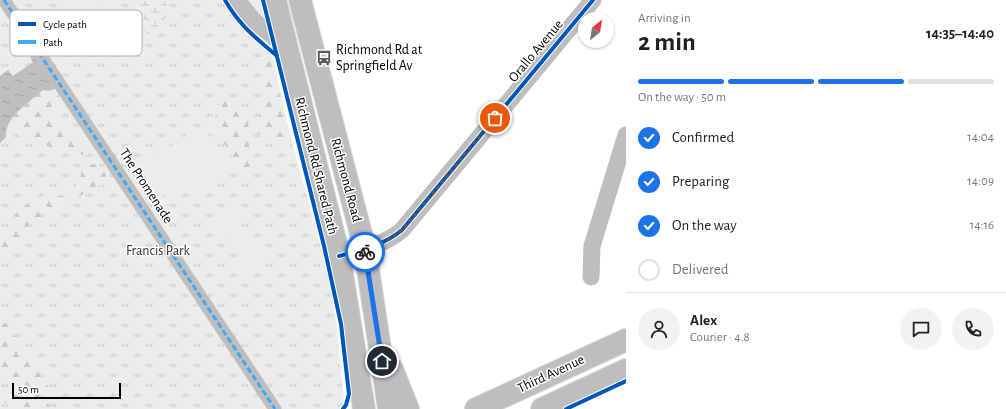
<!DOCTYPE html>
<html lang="en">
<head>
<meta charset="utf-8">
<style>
	body { margin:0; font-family:"Alegreya Sans",sans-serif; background:#f2f2f2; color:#222; height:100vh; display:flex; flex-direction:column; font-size:15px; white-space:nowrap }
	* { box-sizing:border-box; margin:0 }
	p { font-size:13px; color:#767676 }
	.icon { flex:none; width:22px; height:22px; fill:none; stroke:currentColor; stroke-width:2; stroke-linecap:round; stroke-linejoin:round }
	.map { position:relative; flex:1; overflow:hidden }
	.details { display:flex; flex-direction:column; background:#fff; width:380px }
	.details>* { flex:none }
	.needle { width:26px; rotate:30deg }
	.fabs { position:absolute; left:578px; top:12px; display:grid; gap:8px }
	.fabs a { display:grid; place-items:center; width:36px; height:36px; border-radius:50%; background:#fff; box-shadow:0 1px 3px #0004; font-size:20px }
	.scale { position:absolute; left:12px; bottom:10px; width:109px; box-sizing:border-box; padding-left:4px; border:2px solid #000; border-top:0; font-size:11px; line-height:14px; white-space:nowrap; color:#000; -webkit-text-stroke:3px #fff; paint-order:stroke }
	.pin { position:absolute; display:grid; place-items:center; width:34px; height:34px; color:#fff; margin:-17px; border:2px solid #fff; border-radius:50%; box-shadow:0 1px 4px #0007 }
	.courier { position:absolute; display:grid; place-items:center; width:40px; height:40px; margin:-20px; border:3px solid #1a73e8; border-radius:50%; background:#fff; color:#222; box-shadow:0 1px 5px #0007 }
	.overview em { font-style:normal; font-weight:600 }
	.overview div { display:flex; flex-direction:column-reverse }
	.overview { display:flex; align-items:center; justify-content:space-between; height:68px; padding:0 12px }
	h1 { font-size:26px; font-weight:600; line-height:30px }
	.bar { display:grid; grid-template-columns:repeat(4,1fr); gap:6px 4px; align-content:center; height:48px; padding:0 12px }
	.bar i { height:5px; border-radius:3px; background:#e0e0e0 }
	.bar .selected { background:#1a73e8 }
	.bar p { grid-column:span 4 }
	.line { display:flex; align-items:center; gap:10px; padding:0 12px; border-top:1px solid #e0e0e0 }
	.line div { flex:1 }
	.round { display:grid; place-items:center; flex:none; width:42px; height:42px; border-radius:21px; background:#f2f2f2 }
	ol { padding:0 12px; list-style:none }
	li { display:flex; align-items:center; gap:12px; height:44px }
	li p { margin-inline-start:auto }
	li .icon { padding:4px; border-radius:50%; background:#1a73e8; color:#fff; stroke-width:4 }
	li:last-child { color:#767676 }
	li i { width:22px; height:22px; border:2px solid #e0e0e0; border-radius:50% }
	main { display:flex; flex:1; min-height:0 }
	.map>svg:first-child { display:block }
</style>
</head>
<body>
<main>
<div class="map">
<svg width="626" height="409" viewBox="0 0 626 409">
	<defs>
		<pattern id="grass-tufts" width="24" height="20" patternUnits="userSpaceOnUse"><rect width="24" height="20" fill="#ececec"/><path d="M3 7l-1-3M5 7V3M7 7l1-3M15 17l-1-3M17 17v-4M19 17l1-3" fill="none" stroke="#c9c9c9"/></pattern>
		<pattern id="forest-firs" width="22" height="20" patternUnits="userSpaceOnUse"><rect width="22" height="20" fill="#ececec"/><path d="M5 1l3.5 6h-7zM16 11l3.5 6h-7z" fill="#c9c9c9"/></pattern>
		<pattern id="wetland-marsh" width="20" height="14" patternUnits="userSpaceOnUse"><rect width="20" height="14" fill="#ececec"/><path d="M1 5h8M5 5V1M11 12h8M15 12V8" fill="none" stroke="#c9c9c9"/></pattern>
		<pattern id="water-ripples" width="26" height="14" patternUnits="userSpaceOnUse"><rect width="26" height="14" fill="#bfbfbf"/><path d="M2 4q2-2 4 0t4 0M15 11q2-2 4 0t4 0" fill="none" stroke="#a2a2a2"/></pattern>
	</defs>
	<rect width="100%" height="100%" fill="#fff"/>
	<polygon fill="url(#grass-tufts)" points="0,0 260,0 289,130 333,292 344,398 343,409 0,409"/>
	<g fill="url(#forest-firs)">
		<path d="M260,51L269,58L273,64L288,135L286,138C275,140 268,138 258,134C260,107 264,78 260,51Z"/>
		<polygon points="43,90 48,91 55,90 64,103 57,108 55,114 60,121 62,128 70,136 84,145 89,151 87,155 76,154 62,141 58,142 58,150 18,135 20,130 17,124 8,122 17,112"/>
		<path d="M226,101H231L247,115L250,137L249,145L255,167L253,170L248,168H241C235,159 212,129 214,120C214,118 216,116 216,114C217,106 218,103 226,101Z"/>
		<path d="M97,163L106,174L104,184L101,186H96L50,215L46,205L40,207L41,216L27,227L0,260V240L17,220L15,215C20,209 36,197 43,196C48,195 54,197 59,196C70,193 81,185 81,173L88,166Z"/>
		<path d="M0,322L8,324L19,342L16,346L19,351L29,355L55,397L52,401L46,390L42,393L48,402L50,409C36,409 4,409 0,397C0,393 0,388 0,384L23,400L30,403L35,401L26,395L21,388L17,391L4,377L0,376Z"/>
	</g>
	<path fill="url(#wetland-marsh)" d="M138,0H165C171,19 168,14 157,27C153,32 154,37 150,41L134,3Z"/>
	<g fill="#ececec">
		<polygon points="58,0 109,0 109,2 71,30"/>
		<polygon points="202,125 230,167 196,190 188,179 159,198 139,168"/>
		<path d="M233,205C238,206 242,208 243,213L235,219L257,253L266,247C274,258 255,265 248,270H241L238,267L247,260L224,227L214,233C208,223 212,217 221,211C225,208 228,206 233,205Z"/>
	</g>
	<path fill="url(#water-ripples)" d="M45,51L64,79L53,86L55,89L48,91L43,90C30,102 4,117 6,137L0,143V76L8,70L13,76L33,62L30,56L32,55L35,58Z"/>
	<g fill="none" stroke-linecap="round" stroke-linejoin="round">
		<defs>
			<g id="primary">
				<polyline points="275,0 339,256 364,409"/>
				<polyline points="300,0 365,249 389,409"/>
				<polyline points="392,369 408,409"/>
				<polyline points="476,409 626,340"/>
				<polyline points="542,409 626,370"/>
			</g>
		</defs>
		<use href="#primary" stroke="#dbdbdb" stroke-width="24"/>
		<polyline stroke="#bebebe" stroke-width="13" points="4,0 275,409"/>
		<g stroke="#bebebe" stroke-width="17">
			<polyline points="237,0 254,21 288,48"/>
			<path d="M339,256C362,250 384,245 402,230L593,0"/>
			<polyline points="591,277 592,246 626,135"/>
		</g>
		<use href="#primary" stroke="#bebebe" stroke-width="22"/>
		<polyline stroke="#3fa9f5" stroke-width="3" stroke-dasharray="6 3" stroke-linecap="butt" points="4,0 275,409"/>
		<defs>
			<g id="cycleway">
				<path d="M225,0C239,25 256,38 277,56"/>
				<polyline points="263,0 324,246 341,324 349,394 346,405 343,409"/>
				<path d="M339,256C362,250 384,245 402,230L593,0"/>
				<polyline points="566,409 626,381"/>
			</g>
		</defs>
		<use href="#cycleway" stroke="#fff" stroke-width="6"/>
		<use href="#cycleway" stroke="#0057b8" stroke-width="4"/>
	</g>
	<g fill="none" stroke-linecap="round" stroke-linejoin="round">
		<polyline stroke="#595959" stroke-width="4" stroke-dasharray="0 7.2" points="365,252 365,249 385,242 402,230 495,118"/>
		<polyline stroke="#1a73e8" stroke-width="5" points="365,252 382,361"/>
	</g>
	<defs>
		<symbol id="bus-bare" viewBox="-9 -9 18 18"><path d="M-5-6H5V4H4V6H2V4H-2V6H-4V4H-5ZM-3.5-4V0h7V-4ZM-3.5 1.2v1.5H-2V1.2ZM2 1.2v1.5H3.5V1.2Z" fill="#595959" stroke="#fff" stroke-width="2.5" paint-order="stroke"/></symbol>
	</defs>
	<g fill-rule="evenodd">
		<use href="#bus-bare" x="313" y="47" width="22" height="22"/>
	</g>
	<g text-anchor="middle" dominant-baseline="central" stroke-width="3" stroke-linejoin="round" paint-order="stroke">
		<g font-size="14" fill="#000" stroke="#fff" text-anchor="start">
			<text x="336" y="50">Richmond Rd at<tspan x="336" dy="16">Springfield Av</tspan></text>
		</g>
		<g font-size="14" fill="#000" stroke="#fff">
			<text transform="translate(536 51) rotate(-50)">Orallo Avenue</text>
			<text transform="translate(316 166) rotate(76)">Richmond Rd Shared Path</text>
			<text transform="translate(346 180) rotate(75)">Richmond Road</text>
			<text transform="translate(146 186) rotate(57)">The Promenade</text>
			<text transform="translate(551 374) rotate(-25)">Third Avenue</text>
		</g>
		<g font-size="14" fill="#333" stroke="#fff">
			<text x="158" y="251">Francis Park</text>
		</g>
	</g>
	<rect x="10" y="10" width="132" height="46" rx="6" fill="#fff" stroke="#b2b2b2" stroke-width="1"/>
	<rect x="18" y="22" width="18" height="4" fill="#0057b8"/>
	<rect x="18" y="40" width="18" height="4" fill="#3fa9f5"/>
	<g font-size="11" fill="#000">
		<text x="43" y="28">Cycle path</text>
		<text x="43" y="46">Path</text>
	</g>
</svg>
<div class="fabs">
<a><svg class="needle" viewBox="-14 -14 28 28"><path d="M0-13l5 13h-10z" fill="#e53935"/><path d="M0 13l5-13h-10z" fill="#767676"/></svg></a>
</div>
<div class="scale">50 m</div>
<div class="pin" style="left:495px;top:118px;background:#ea580c"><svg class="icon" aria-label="bag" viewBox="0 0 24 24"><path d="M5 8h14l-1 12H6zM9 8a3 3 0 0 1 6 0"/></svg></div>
<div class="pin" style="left:382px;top:361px;background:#1f2937"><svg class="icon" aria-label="home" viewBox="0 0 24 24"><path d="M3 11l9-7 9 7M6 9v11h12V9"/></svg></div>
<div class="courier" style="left:365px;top:252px"><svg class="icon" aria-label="bike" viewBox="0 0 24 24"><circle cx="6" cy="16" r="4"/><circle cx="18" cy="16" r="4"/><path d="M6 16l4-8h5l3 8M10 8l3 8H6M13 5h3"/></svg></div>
</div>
<section class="details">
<div class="overview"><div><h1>2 min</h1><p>Arriving in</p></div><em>14:35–14:40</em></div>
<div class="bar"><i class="selected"></i><i class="selected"></i><i class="selected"></i><i></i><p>On the way · 50 m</p></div>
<ol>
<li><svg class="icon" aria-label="check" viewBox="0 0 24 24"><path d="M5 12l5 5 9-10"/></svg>Confirmed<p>14:04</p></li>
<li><svg class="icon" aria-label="check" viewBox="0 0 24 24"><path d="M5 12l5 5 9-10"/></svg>Preparing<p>14:09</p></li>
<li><svg class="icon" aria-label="check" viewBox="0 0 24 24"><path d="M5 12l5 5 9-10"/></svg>On the way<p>14:16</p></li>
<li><i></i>Delivered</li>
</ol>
<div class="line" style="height:72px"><a class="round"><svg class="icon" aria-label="person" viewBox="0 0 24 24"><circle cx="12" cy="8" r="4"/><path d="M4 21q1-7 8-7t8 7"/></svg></a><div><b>Alex</b><p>Courier · 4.8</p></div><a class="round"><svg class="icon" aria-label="chat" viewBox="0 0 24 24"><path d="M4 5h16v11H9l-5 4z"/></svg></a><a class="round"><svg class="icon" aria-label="phone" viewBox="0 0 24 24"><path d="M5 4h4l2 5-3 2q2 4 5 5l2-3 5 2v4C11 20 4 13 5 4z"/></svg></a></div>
</section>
</main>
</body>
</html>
